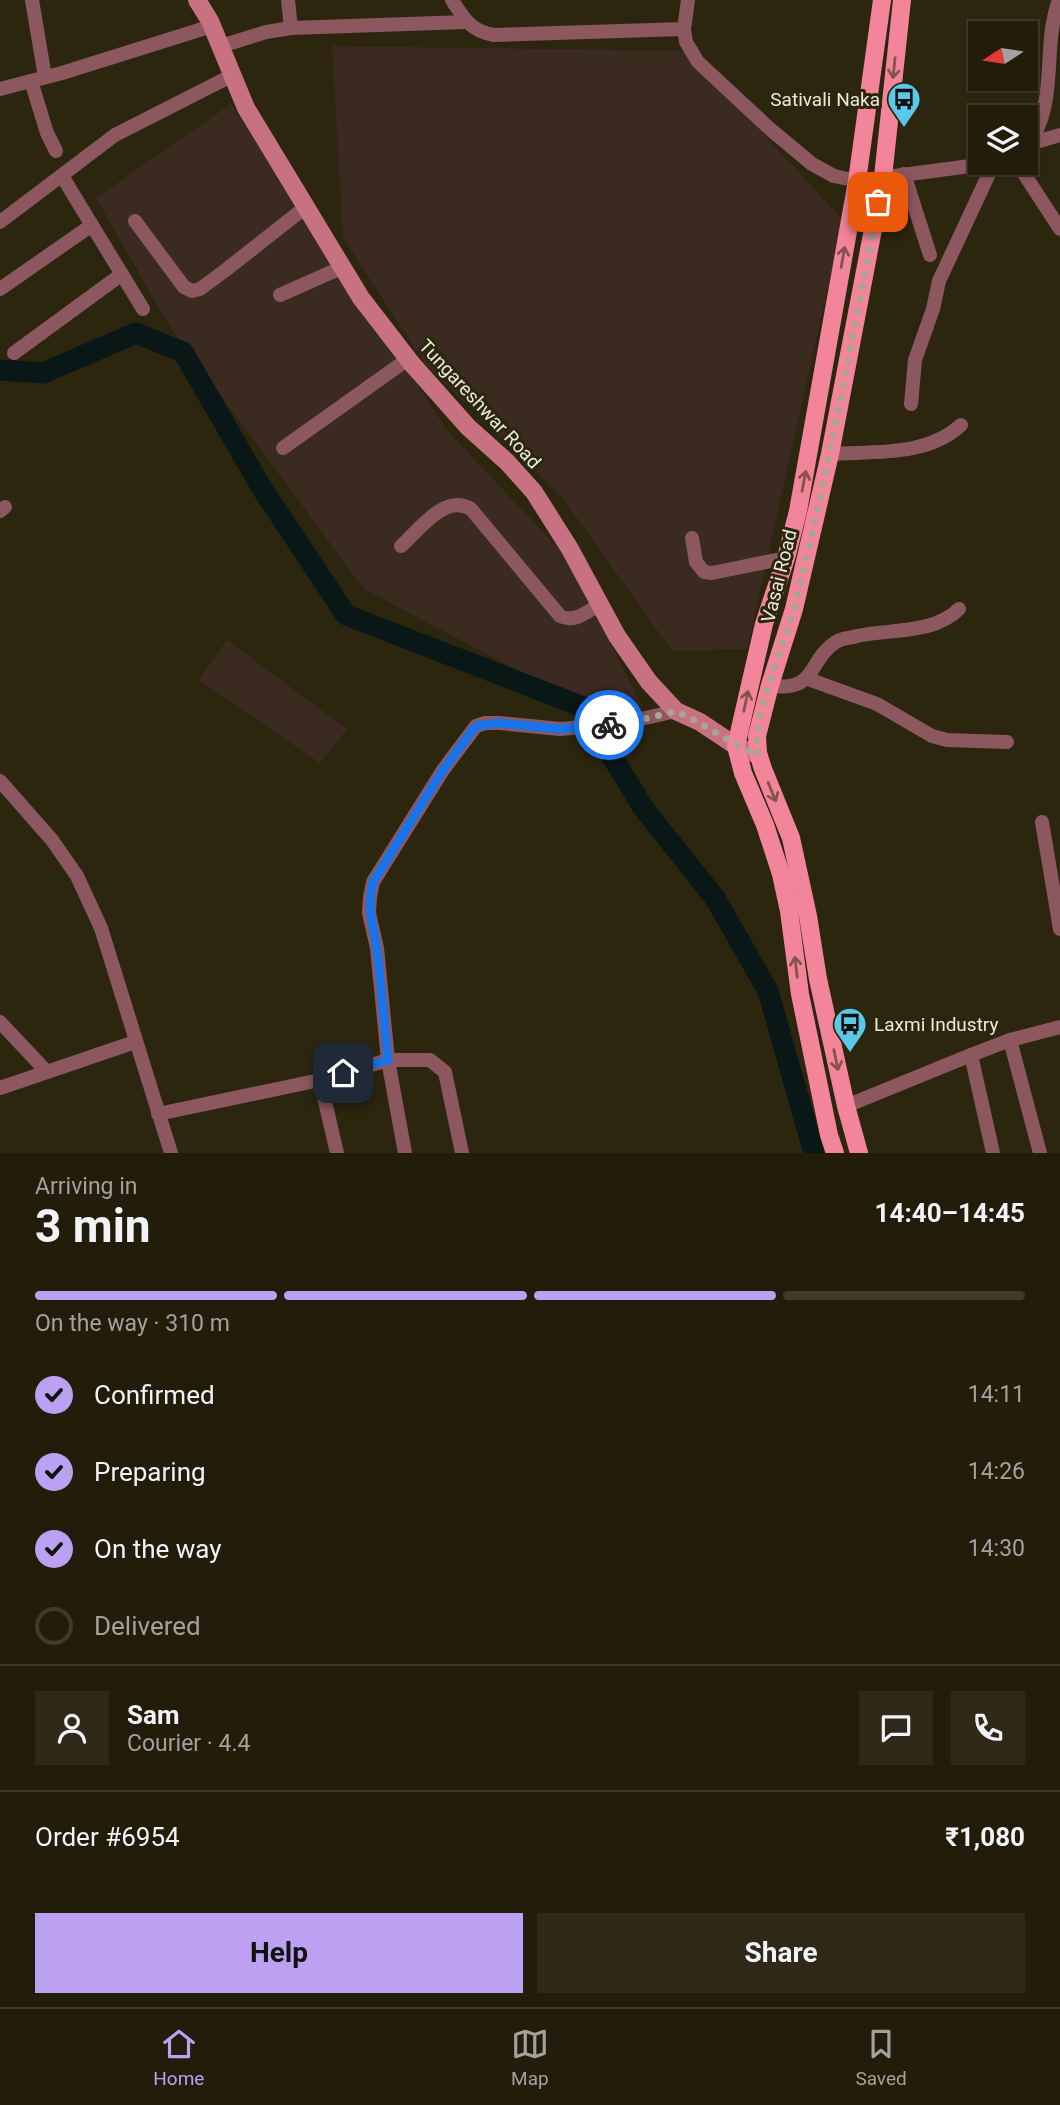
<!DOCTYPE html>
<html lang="en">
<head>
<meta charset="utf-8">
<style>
	body { margin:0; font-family:Roboto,sans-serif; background:#2e2919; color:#f1f3f6; height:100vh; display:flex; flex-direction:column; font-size:26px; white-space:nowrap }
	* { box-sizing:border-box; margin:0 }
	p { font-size:23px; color:#a2a19d }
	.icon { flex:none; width:38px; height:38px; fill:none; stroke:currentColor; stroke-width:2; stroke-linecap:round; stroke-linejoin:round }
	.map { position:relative; height:1153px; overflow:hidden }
	.sheet { display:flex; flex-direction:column; background:#221c0b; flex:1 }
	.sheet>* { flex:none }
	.needle { width:46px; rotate:258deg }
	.tools { position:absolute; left:968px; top:21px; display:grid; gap:14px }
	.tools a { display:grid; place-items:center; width:70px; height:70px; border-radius:0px; background:#221c0b; box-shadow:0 2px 5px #0004,0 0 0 2px #3f3a2c; font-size:35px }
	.pin { position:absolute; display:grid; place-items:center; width:60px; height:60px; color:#fff; margin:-30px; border-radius:14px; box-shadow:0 4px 10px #0006 }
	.courier { position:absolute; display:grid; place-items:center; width:70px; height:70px; margin:-35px; border:5px solid #1a73e8; border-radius:50%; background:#fff; color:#222; box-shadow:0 2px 9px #0007 }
	.summary em { font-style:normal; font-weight:700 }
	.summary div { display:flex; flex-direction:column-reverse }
	.summary { display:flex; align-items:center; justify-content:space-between; height:119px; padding:0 35px }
	h1 { font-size:46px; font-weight:700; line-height:52px }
	.bar { display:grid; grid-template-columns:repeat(4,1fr); gap:10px 7px; align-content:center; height:84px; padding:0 35px }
	.bar i { height:9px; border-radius:5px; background:#3f3a2c }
	.bar .active { background:#bca0f2 }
	.bar p { grid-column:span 4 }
	.line { display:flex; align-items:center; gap:18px; padding:0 35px; border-top:2px solid #3f3a2c }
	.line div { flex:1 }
	.round { display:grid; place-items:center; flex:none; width:74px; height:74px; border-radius:0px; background:#2e2919 }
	ol { padding:0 35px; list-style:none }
	li { display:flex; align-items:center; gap:21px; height:77px }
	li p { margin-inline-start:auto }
	li .icon { padding:7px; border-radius:50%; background:#bca0f2; color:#111; stroke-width:4 }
	li:last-child { color:#a2a19d }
	li i { width:38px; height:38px; border:4px solid #3f3a2c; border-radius:50% }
	.button { display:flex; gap:14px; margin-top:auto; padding:14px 35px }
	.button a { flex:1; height:80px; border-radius:0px; background:#bca0f2; color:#111; font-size:28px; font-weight:700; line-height:80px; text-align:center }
	.button a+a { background:#2e2919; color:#f1f3f6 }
	.tabs { display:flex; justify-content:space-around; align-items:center; height:98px; border-top:2px solid #3f3a2c; background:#221c0b; font-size:19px; color:#a2a19d }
	.tabs a { display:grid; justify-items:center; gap:4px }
	.tabs .active { color:#bca0f2 }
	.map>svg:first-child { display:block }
</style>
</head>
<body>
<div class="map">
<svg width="1060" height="1153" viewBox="0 0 1060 1153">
	<rect width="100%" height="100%" fill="#2d260f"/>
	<g fill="#3a2a20">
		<polygon points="332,46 687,51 843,220 747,649 672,651 562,497 426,365 343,238"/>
		<polygon points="231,104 447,430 568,559 647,716 602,715 364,589 170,327 96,198"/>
		<polygon points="227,640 347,729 320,763 199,680"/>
	</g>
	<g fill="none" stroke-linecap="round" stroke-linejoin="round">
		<polyline stroke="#091717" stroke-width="21" points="0,370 43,373 136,333 183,352 263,490 346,615 581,706 644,809 715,898 768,991 814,1153"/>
		<g stroke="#8d5760" stroke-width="14">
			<polyline points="32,0 45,77"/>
			<polyline points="288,0 291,28"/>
			<path d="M452,0C464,19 471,31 494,35L684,29"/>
			<polyline points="688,0 684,29 686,42 698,62 770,129 812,164 834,176 857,181 993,163"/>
			<polyline points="221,46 266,32 291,28 466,22"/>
			<polyline points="31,81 47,133 56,151"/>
			<polyline points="0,89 62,73 212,26"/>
			<polyline points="1029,144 1060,135"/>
			<path d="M1026,148C1060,103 1041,49 1059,0"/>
			<polyline points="1017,163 1060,229"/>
			<polyline points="904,174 930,255"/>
			<polyline points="62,176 143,309"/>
			<polyline points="135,221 184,287 192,291 200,289 227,269 307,206"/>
			<polyline points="0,222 115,135 231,76"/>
			<polyline points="0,289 92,225"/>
			<polyline points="280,295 343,267"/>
			<polyline points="14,353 122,274"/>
			<polyline points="911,404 915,360 933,309 939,281 994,163"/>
			<polyline points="283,448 408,359"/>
			<path d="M830,454C874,451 926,457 961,425"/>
			<polyline points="0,511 5,507"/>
			<polyline points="692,538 696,562 704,572 712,573 786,558"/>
			<path d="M401,546C419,530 445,493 471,509L560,616C575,623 586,612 599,605"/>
			<polyline points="808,679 877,704 932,736 947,740 1007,742"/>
			<path d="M770,685C817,694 808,659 836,642C842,638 851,638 857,636C890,629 934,634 959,609"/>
			<polyline points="0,781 52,840 77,876 101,928 171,1153"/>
			<polyline points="1042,822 1060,929"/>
			<polyline points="0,1022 47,1072"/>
			<polyline points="1010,1040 1040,1153"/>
			<polyline points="971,1055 1010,1040 1060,1027"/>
			<polyline points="320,1080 337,1153"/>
			<polyline points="0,1088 135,1042"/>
			<polyline points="846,1106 971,1055 993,1153"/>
			<polyline points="158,1114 320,1080 388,1060 430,1060 445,1072 462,1153"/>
			<polyline points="405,1153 388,1060 377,948 369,913 370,897 373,882 443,770 476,726 485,723 499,723 560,729 619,724 676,711"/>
		</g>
		<polyline stroke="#c77181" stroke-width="18" points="197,0 210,21 246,108 361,298 412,364 468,427 507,462 534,492 570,549 617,636 649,682 676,711 700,722 736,746 758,755"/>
		<g stroke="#f3859a" stroke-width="18">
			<polyline points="835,1153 829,1135 800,994 789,911 781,874 765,825 743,773 736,746 764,624 786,558 798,511 857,181 882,0"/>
			<polyline points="859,1153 846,1106 818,979 808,916 791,838 763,769 758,753 757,736 770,685 794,609 830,454 883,177 902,0"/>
		</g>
	</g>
	<defs><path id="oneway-shaft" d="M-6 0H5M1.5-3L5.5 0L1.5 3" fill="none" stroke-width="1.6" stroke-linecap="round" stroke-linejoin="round" transform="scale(1.75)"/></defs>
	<g stroke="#86514e">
		<use href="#oneway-shaft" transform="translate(894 68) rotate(96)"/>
		<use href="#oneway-shaft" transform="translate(843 257) rotate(-80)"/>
		<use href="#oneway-shaft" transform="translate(804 481) rotate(-79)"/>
		<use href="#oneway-shaft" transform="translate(746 701) rotate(-78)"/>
		<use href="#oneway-shaft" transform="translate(772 792) rotate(68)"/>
		<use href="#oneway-shaft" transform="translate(796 967) rotate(-97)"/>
		<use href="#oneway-shaft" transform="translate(836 1060) rotate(78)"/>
	</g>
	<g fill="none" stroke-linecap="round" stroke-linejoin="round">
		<path stroke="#a9a493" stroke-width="7" stroke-dasharray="0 12.6" d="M609,725L644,719L676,711C705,724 729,743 758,755C752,714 784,647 795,605C828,472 853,337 878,202"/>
		<path stroke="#1a73e8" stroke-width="9" d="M343,1073L388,1060C384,1024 382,988 377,952C374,925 366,910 373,882L443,770L476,726L499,723L560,729L609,725"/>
	</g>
	<defs>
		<symbol id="bus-pin" viewBox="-11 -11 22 30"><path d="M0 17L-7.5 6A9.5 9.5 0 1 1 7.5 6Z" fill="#5ac8e6" stroke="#2d260f"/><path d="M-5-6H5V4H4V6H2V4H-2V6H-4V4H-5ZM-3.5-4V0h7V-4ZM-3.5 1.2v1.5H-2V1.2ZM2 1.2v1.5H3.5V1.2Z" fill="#111"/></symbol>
	</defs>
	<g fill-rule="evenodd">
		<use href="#bus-pin" x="885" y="80" width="38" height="52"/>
		<use href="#bus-pin" x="831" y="1005" width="38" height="52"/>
	</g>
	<g text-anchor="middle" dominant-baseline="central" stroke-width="6" stroke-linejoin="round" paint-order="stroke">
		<g font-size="19" fill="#ece8da" stroke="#2d260f" text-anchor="end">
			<text x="880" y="99">Sativali Naka</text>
			<text x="874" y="1024" text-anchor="start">Laxmi Industry</text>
		</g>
		<g font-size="19" fill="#ece8da" stroke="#2d260f">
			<text transform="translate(480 404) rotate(47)">Tungareshwar Road</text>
			<text transform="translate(779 576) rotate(-76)">Vasai Road</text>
		</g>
	</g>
</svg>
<div class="tools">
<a><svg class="needle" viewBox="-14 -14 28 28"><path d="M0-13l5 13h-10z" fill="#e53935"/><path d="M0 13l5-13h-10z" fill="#a2a19d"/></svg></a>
<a><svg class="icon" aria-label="layers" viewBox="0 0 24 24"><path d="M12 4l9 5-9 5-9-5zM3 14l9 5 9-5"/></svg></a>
</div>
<div class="pin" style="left:878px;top:202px;background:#ea580c"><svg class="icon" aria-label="bag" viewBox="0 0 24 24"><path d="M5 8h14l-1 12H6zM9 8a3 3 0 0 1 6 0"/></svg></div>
<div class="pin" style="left:343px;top:1073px;background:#1f2937"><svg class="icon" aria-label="home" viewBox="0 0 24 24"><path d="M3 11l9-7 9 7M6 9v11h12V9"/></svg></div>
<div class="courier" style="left:609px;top:725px"><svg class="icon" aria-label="bike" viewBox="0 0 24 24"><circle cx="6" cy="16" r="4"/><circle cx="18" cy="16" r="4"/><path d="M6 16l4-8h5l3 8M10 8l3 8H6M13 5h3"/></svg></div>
</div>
<section class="sheet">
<div class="summary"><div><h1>3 min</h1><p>Arriving in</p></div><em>14:40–14:45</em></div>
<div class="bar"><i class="active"></i><i class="active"></i><i class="active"></i><i></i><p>On the way · 310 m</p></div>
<ol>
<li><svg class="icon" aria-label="check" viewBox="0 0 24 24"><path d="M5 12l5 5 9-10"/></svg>Confirmed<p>14:11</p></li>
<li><svg class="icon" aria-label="check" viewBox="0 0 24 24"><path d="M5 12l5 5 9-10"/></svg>Preparing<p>14:26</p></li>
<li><svg class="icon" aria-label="check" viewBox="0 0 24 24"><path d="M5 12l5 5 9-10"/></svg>On the way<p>14:30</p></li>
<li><i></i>Delivered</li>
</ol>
<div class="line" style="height:126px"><a class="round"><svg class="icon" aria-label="person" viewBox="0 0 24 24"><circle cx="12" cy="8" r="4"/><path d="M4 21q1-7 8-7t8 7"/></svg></a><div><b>Sam</b><p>Courier · 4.4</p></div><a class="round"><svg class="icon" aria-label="chat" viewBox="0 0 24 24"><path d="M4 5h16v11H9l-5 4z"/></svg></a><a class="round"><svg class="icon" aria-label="phone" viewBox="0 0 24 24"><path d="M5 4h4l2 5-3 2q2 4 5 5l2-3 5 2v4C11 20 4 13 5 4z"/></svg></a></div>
<div class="line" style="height:91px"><div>Order #6954</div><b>₹1,080</b></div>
<div class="button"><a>Help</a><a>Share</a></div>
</section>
<nav class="tabs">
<a class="active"><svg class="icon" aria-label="home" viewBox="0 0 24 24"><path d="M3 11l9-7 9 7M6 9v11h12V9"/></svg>Home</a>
<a><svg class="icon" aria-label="map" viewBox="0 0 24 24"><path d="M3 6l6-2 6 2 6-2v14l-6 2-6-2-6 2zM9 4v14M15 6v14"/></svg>Map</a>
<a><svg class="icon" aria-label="saved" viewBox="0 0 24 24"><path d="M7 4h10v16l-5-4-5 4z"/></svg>Saved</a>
</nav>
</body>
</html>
